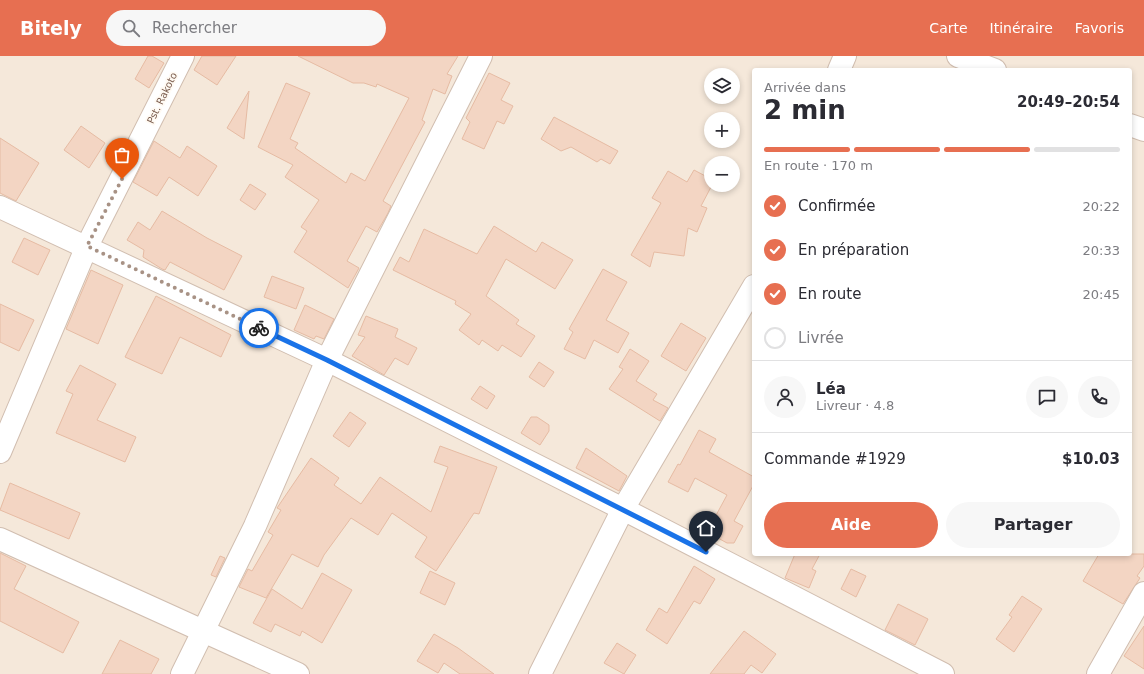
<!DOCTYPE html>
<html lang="fr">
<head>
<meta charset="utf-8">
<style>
	body { margin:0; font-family:"DejaVu Sans",sans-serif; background:#f7f7f7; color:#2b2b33; height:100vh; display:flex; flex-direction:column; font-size:15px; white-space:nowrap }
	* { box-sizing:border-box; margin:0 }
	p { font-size:13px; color:#7c7c81 }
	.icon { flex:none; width:22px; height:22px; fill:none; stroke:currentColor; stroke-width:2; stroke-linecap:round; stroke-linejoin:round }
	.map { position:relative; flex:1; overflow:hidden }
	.sheet { position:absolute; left:752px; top:12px; width:380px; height:488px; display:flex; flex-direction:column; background:#fff; border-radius:4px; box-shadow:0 2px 6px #0003 }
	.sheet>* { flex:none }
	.tools { position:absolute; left:704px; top:12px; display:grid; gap:8px }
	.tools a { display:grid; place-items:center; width:36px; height:36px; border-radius:50%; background:#fff; box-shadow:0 2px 6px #0003; font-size:20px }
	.pin { position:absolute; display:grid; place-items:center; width:34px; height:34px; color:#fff; margin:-41px -17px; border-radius:50% 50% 50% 0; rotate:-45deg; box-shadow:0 0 4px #0007 }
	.pin .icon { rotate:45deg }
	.courier { position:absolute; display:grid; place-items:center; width:40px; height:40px; margin:-20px; border:3px solid #1a73e8; border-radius:50%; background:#fff; color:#222; box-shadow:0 1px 5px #0007 }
	.head em { font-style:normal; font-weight:800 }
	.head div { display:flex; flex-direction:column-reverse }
	.head { display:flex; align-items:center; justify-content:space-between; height:68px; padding:0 12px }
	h1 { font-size:26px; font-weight:800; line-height:30px }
	.bar { display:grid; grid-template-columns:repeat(4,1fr); gap:6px 4px; align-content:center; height:48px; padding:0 12px }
	.bar i { height:5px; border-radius:3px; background:#e1e1e2 }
	.bar .active { background:#e76f51 }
	.bar p { grid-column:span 4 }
	.line { display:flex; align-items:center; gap:10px; padding:0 12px; border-top:1px solid #e1e1e2 }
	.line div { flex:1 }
	.round { display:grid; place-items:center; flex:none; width:42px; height:42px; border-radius:21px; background:#f7f7f7 }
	ol { padding:0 12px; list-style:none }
	li { display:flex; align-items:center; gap:12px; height:44px }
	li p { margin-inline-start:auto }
	li .icon { padding:4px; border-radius:50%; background:#e76f51; color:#fff; stroke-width:4 }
	li:last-child { color:#7c7c81 }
	li i { width:22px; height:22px; border:2px solid #e1e1e2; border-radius:50% }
	.cta { display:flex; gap:8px; margin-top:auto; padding:8px 12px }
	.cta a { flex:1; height:46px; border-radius:24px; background:#e76f51; color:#fff; font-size:16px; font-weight:800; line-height:46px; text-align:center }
	.cta a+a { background:#f7f7f7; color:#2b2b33 }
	header { display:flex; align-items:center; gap:24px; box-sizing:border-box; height:56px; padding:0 20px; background:#e76f51; color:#fff }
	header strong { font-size:19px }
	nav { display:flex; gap:22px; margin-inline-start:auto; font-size:14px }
	.search { width:280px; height:36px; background:#f7f7f7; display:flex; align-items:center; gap:10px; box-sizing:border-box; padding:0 14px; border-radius:22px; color:#7c7c81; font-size:15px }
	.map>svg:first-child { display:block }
</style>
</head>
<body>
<header>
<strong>Bitely</strong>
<div class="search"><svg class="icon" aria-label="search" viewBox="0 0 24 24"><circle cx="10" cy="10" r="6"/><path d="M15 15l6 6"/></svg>Rechercher</div>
<nav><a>Carte</a><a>Itinéraire</a><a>Favoris</a></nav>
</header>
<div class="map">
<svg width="1144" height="618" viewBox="0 0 1144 618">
	<rect width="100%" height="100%" fill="#fdf6ec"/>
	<path fill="#f5e8da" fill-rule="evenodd" d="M0,0H1144V618H0ZM754,14H1130V498H754ZM711,19H733V41H711ZM711,63H733V85H711ZM711,107H733V129H711Z"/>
	<g fill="#f3d5c3" stroke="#e6bba3">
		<polygon points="148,0 152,0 164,7 149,32 135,23"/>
		<polygon points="202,0 236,0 217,29 194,14"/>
		<polygon points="298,0 458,0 447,18 452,20 445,38 433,33 422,64 425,66 383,145 391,150 388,157 377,176 366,170 347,205 359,212 348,232 294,196 307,175 301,171 319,144 285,121 293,109 258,91 286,27 310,37 290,83 298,87 295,92 346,127 351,117 365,125 409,42 377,28 376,31 364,27 353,27"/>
		<polygon points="489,17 510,27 501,44 513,50 504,68 497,65 484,93 462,83 470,66 466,62"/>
		<polygon points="249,35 244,83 227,72"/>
		<polygon points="554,61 618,95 610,108 601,103 597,106 571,91 561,95 541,83"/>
		<polygon points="81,70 105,87 89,112 64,94"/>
		<polygon points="0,82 39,107 16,145 0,137"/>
		<polygon points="154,85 180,102 187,90 217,110 198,140 169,121 157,140 133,126"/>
		<polygon points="694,114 711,123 711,131 701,150 707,152 697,176 688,172 684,200 654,196 650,211 631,199 661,147 652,142 668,115 687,126"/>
		<polygon points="250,128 266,138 255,154 240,144"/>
		<polygon points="162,155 207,182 242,200 224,234 170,206 165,214 162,213 143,201 144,194 127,184 138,166 150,174"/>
		<polygon points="494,170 536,196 542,186 573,204 555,233 506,203 486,240 519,264 516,268 535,280 521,301 502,289 498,295 482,284 479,289 459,274 471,258 455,248 456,245 393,214 400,201 409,206 424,173 477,198"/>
		<polygon points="24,182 50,194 38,219 12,206"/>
		<polygon points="603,213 627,226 606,264 629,277 618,297 594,284 585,303 564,293 573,276 569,273"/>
		<polygon points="91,214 123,229 98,288 66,273"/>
		<polygon points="272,220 304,232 296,253 264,241"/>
		<polygon points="156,240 231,279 221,301 180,281 162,318 125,301"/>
		<polygon points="0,248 34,264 19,295 0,286"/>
		<polygon points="305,249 334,263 324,283 316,280 314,283 294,274"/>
		<polygon points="366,260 398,273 395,281 417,292 408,309 395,302 384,319 352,300 365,281 358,279"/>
		<polygon points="681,267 706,282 686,315 661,300"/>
		<polygon points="630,293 649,305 636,325 657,338 653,344 668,352 660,365 609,333 623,313 619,311"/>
		<polygon points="539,306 554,316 544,331 529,321"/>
		<polygon points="80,309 116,328 97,364 136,381 125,406 56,377 73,338 66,335"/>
		<polygon points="480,330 495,340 487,353 471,343"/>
		<polygon points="350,356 366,367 349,391 333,380"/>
		<polygon points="531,361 537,361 549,369 549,375 540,389 521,377"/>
		<polygon points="699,374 716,383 709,396 754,421 754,428 734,465 743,470 734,487 727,487 707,476 727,439 695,422 688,436 668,426 678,408 680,409"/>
		<polygon points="440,390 497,411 479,458 474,457 436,515 415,501 427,481 392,457 378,479 351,462 324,499 318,511 292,498 266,542 239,531 248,513 252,515 273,479 268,476 281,454 277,452 311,402 339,422 334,429 361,448 380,421 431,456 448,411 434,406"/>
		<polygon points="586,392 627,420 619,435 576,412"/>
		<polygon points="10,427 80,457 69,483 0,454"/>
		<polygon points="0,497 26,510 14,533 79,566 63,597 0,565"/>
		<polygon points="795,498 820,498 812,513 816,515 809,532 785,522"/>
		<polygon points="1099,498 1144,498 1144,510 1137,520 1140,522 1123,548 1083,525"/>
		<polygon points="220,500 225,502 216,521 211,519"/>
		<polygon points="694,510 715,523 700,548 694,545 667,588 646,574 659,552 667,557"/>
		<polygon points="851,513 866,520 856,541 841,533"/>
		<polygon points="430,515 455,527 445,549 420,537"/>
		<polygon points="322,517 352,534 322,587 302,575 300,580 275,568 271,576 253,567 272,533 302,553"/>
		<polygon points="1022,540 1042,553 1014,596 996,583 1012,561 1009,559"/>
		<polygon points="898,548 928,563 915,589 885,574"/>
		<polygon points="1144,570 1144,613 1124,600"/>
		<polygon points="744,575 776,598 762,617 751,609 744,618 710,618"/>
		<polygon points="434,578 458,592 494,618 460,618 444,607 438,617 417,605"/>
		<polygon points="120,584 159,603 151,618 102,618"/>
		<polygon points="617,587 636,599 624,618 604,607"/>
	</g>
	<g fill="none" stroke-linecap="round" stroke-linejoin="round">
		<defs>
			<g id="minor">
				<polyline points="958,0 995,14"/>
				<polyline points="839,14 845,0"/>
				<polyline points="1130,69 1144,74"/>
				<polyline points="0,151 327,304 623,453 943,618"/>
				<polyline points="0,396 87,190 183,0"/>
				<polyline points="0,483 298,618"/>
				<polyline points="182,618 255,470 327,304 481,0"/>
				<polyline points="540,618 623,453 754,230"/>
				<polyline points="1098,618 1144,537"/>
			</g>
		</defs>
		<use href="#minor" stroke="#d1beb0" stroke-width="24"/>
		<use href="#minor" stroke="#fff" stroke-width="22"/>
	</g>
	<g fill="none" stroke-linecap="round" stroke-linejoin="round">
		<polyline stroke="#a89285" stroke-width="4" stroke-dasharray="0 7.2" points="122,123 87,190 259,272"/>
		<polyline stroke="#1a73e8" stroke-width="5" points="259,272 327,304 706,496"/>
	</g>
	<g text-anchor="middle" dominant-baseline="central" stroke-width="3.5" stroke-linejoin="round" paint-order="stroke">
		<g font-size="10" fill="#7a5c4d" stroke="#fffaf3">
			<text transform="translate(162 42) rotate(-64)">Pst. Rakoto</text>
		</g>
	</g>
</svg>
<div class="tools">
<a><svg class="icon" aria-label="layers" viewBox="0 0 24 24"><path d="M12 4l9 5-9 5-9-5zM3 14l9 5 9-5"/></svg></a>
<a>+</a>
<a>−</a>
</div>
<div class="pin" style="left:122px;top:123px;background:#ea580c"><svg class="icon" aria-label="bag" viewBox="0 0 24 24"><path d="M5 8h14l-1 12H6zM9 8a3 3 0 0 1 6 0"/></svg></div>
<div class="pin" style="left:706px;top:496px;background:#1f2937"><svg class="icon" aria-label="home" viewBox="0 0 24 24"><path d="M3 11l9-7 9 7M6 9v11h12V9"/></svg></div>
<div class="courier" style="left:259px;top:272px"><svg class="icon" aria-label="bike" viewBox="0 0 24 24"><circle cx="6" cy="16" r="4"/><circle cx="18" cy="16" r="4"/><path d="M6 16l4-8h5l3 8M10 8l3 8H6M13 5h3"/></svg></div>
<section class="sheet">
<div class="head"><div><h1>2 min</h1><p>Arrivée dans</p></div><em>20:49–20:54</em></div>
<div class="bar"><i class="active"></i><i class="active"></i><i class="active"></i><i></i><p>En route · 170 m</p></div>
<ol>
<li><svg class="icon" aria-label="check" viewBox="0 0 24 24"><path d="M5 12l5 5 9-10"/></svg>Confirmée<p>20:22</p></li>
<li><svg class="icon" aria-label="check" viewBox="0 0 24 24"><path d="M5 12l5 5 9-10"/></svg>En préparation<p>20:33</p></li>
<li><svg class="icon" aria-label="check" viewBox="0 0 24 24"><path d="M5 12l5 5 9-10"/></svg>En route<p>20:45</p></li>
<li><i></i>Livrée</li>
</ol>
<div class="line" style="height:72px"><a class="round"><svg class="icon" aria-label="person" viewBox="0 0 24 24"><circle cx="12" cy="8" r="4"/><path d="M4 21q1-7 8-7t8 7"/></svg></a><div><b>Léa</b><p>Livreur · 4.8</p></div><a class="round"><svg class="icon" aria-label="chat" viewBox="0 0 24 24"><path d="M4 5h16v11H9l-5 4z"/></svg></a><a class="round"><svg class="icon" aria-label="phone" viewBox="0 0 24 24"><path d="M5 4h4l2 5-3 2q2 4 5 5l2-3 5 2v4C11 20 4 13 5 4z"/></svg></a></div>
<div class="line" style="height:52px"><div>Commande #1929</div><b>$10.03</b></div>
<div class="cta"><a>Aide</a><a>Partager</a></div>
</section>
</div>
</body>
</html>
